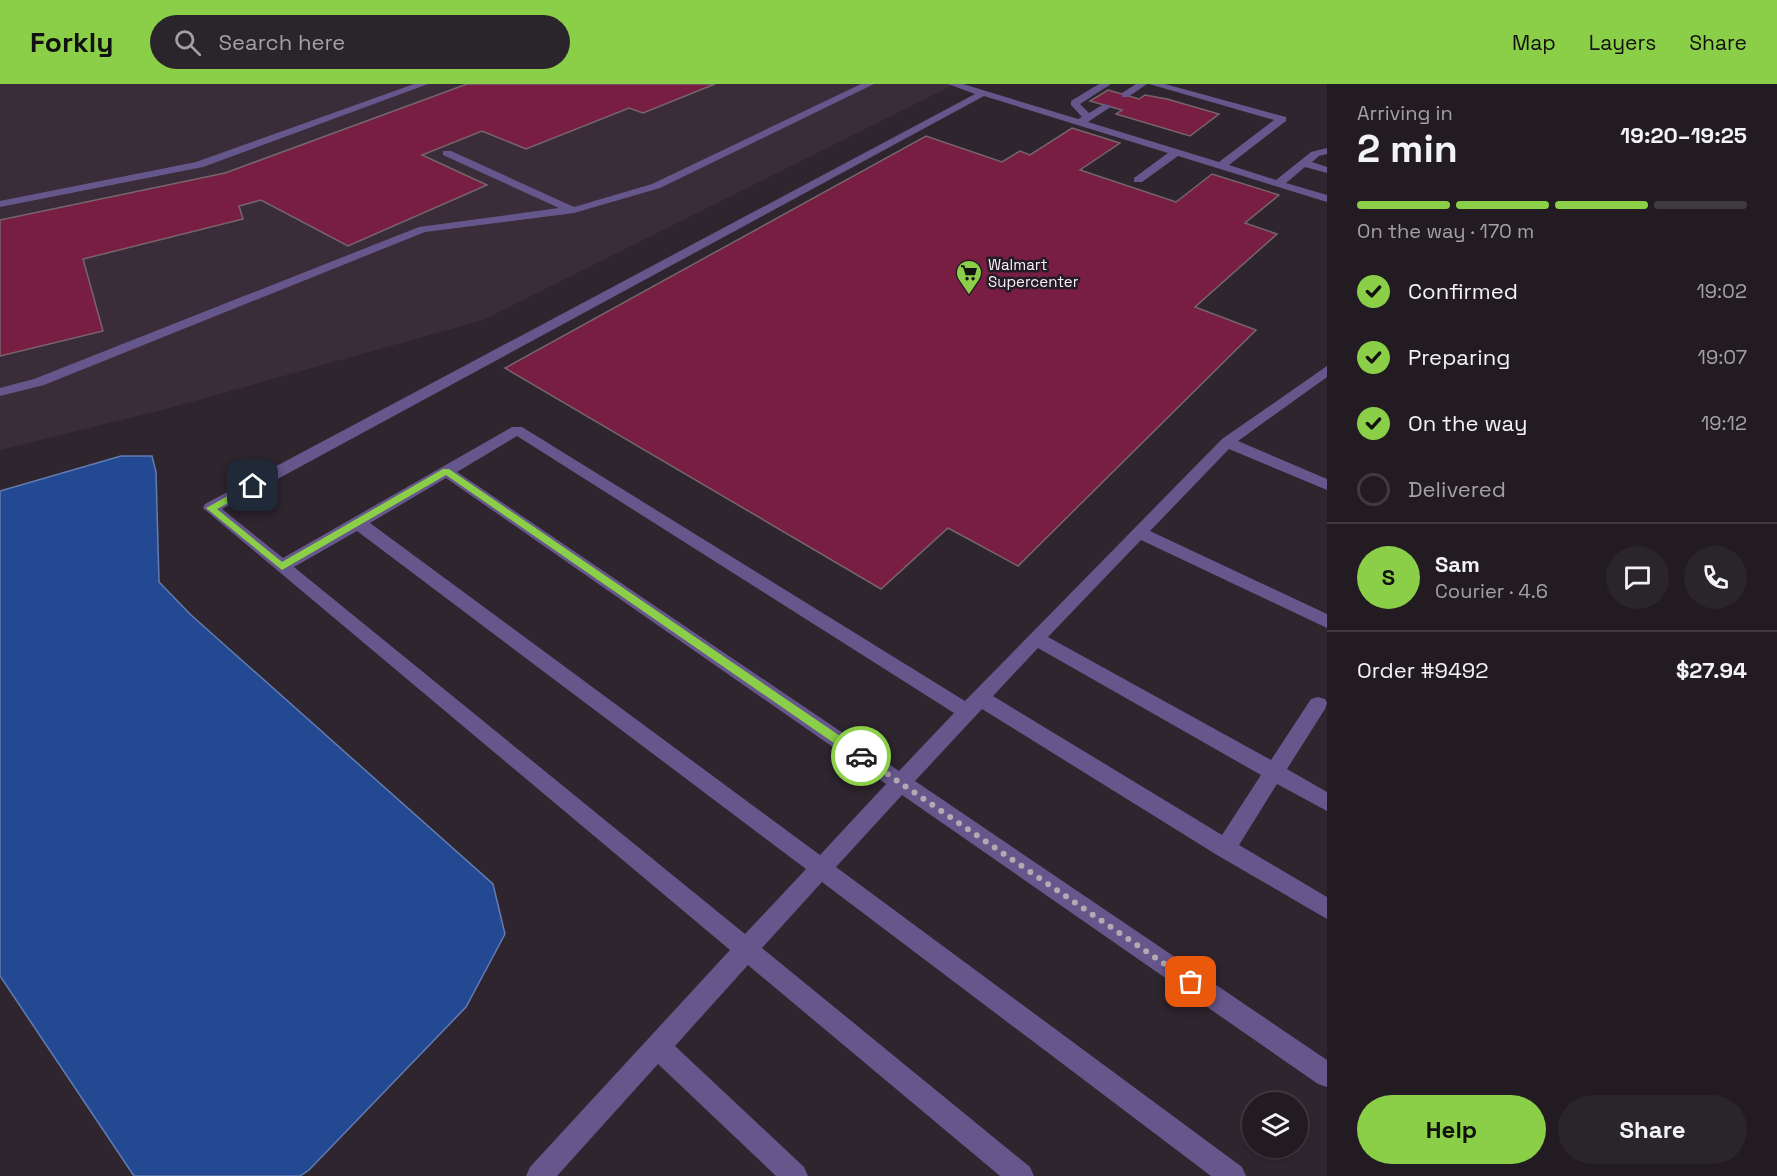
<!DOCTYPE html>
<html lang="en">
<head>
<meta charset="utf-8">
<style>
	body { margin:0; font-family:"Space Grotesk",sans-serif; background:#2a252a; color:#f1f3f6; height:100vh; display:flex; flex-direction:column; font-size:22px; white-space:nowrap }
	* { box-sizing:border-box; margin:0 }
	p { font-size:20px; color:#a2a1a5 }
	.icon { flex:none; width:33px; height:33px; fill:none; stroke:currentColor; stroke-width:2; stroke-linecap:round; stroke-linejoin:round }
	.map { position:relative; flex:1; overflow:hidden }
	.sheet { display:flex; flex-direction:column; background:#221c22; width:450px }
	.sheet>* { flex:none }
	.controls { position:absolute; left:1242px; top:1008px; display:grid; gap:12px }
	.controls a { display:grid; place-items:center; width:66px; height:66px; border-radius:50%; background:#221c22; box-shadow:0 2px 4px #0004,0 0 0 2px #3f3a40; font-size:30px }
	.pin { position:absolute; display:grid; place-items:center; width:51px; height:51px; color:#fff; margin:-26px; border-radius:12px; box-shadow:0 3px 9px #0006 }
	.courier { position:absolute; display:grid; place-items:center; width:60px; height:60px; margin:-30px; border:4px solid #8bce47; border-radius:50%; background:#fff; color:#222; box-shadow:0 2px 8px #0007 }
	.overview em { font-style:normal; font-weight:600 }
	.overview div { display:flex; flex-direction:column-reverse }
	.overview { display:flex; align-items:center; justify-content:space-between; height:102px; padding:0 30px }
	h1 { font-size:39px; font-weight:600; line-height:45px }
	.bar { display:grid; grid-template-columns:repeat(4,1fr); gap:9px 6px; align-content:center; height:72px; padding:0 30px }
	.bar i { height:8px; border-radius:4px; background:#3f3a40 }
	.bar .on { background:#8bce47 }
	.bar p { grid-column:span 4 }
	.line { display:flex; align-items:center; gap:15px; padding:0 30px; border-top:2px solid #3f3a40 }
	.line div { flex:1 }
	.round { display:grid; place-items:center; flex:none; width:63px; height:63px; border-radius:32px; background:#2a252a }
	ol { padding:0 30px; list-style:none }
	li { display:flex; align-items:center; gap:18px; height:66px }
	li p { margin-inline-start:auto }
	li .icon { padding:6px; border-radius:50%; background:#8bce47; color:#111; stroke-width:4 }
	li:last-child { color:#a2a1a5 }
	li i { width:33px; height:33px; border:3px solid #3f3a40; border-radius:50% }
	.button { display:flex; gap:12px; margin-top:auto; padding:12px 30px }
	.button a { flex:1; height:69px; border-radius:36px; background:#8bce47; color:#111; font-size:24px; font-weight:600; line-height:69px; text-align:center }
	.button a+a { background:#2a252a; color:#f1f3f6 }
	header { display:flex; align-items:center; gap:36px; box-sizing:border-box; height:84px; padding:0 30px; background:#8bce47; color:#111 }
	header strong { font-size:28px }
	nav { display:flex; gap:33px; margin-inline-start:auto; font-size:21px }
	.search { width:420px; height:54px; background:#2a252a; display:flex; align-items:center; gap:15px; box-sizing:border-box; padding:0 21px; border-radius:33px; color:#a2a1a5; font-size:22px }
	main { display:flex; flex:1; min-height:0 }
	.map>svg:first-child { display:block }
</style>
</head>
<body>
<header>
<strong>Forkly</strong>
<div class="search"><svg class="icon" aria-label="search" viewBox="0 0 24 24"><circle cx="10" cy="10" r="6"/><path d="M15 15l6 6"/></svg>Search here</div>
<nav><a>Map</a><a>Layers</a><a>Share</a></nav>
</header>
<main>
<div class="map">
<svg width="1327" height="1092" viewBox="0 0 1327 1092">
	<rect width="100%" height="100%" fill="#2e252e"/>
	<polygon fill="#3b2c3a" points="0,0 955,0 483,236 166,325 0,366"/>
	<polygon fill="#234992" stroke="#637cb1" stroke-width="1.5" points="121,372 152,372 156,388 159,498 191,531 493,800 505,850 466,923 309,1086 300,1092 134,1092 0,892 0,407"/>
	<g fill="#781e42" stroke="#76666a" stroke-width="1.5">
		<polygon points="467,0 715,0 643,29 629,24 526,65 482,47 422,71 487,101 348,162 261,116 239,122 243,135 83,175 103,247 0,272 0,136 225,89"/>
		<polygon points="1108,6 1139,15 1145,11 1167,15 1219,30 1190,52 1116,30 1122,26 1090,17"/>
		<polygon points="1072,44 1120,59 1080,86 1176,118 1212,90 1279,111 1245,139 1277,150 1195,223 1256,246 1018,482 948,444 881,505 505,284 926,52 1002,78 1020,67 1030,71"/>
	</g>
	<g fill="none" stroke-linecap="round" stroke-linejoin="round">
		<g fill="#65578c" fill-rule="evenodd">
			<polygon points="414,0 428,0 203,83 0,123 0,117 196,78"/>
			<polygon points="861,0 874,0 660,104 574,129 425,148 44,301 0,312 0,304 34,295 419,143 559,124 443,71 443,67 451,67 574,123 652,100"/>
			<path d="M948,0H963L1078,35L1082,33L1071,21V17L1099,0H1111L1080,20L1089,29L1104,20L1112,22L1088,38L1219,78L1274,36L1149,0H1165L1286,33V37L1229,81L1276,96L1311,68L1327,64V70L1319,72L1312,78L1327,83V89L1305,83L1286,99L1327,111V118L1178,72L1142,98H1134V94L1168,69L984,12L222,425L283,474L512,343H522L965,617L1222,355L1327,282V293L1238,357L1327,395V406L1229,365L1150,447L1327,530V544L1141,456L1048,553L1271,676L1311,615L1318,613L1325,615L1327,619L1325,625L1287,685L1327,708V727L1277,700L1239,761L1327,813V835L1217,771L982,625L915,697L1327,976V1003L1318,1000L902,711L836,783L1242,1083L1246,1092H1211L822,798L762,864L1030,1083L1034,1092H1000L748,881L675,962L804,1083L808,1092H776L658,980L557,1092H526L530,1083L730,866L203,424L205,420L975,10ZM517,352L954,629L899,687L457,388ZM446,394L886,700L820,771L370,439ZM357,447L806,785L745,850L294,483ZM1038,564L1261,691L1222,751L993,612Z"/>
			<polygon points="1136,0 1147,0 1128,13 1122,13 1122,9"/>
		</g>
	</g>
	<polygon fill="#8bce47" points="443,385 449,385 865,669 865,675 857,675 446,391 282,486 206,424 250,400 256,400 256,404 217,425 282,478"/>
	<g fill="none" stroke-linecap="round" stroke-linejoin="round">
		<polyline stroke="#b1aab1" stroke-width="6" stroke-dasharray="0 10.8" points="861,672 1191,898"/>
	</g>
	<defs>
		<symbol id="supermarket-pin" viewBox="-11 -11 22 30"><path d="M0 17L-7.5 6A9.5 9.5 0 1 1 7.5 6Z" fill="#8bce47" stroke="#241b24"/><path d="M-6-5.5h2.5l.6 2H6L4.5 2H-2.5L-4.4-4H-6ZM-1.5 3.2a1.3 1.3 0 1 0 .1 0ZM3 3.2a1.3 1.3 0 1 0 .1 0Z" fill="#111"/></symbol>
	</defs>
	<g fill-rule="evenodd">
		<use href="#supermarket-pin" x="954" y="174" width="30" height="40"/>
	</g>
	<g text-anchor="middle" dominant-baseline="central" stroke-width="5" stroke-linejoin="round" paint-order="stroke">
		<g font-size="15" fill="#f8f2f8" stroke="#241b24" text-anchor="start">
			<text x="988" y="180">Walmart<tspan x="988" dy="17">Supercenter</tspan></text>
		</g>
	</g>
</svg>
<div class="controls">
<a><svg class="icon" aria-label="layers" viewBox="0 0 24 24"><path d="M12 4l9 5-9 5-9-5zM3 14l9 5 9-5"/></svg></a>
</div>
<div class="pin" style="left:1191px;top:898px;background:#ea580c"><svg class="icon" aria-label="bag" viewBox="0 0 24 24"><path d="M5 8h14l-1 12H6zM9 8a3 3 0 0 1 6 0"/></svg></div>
<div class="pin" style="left:253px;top:402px;background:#1f2937"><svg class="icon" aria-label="home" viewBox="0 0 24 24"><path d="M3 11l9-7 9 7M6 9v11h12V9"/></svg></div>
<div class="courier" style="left:861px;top:672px"><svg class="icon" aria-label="car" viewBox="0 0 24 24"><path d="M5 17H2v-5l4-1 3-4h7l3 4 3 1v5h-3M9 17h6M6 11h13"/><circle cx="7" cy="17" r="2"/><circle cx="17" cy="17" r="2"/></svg></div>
</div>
<section class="sheet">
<div class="overview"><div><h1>2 min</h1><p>Arriving in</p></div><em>19:20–19:25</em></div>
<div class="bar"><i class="on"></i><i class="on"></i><i class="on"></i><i></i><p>On the way · 170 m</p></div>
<ol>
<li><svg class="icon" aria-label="check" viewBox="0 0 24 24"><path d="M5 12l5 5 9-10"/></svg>Confirmed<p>19:02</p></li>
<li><svg class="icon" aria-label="check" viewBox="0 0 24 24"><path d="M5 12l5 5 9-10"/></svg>Preparing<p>19:07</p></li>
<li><svg class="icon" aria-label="check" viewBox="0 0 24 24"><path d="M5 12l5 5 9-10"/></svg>On the way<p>19:12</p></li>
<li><i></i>Delivered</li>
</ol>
<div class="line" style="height:108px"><b class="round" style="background:#8bce47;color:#111">S</b><div><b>Sam</b><p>Courier · 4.6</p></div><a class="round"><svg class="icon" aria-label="chat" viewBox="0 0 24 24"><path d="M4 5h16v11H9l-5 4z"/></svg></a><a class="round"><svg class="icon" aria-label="phone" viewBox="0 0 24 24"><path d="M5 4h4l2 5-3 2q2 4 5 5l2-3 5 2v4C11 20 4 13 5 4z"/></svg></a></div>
<div class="line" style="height:78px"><div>Order #9492</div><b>$27.94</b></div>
<div class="button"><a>Help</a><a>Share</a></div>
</section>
</main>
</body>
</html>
